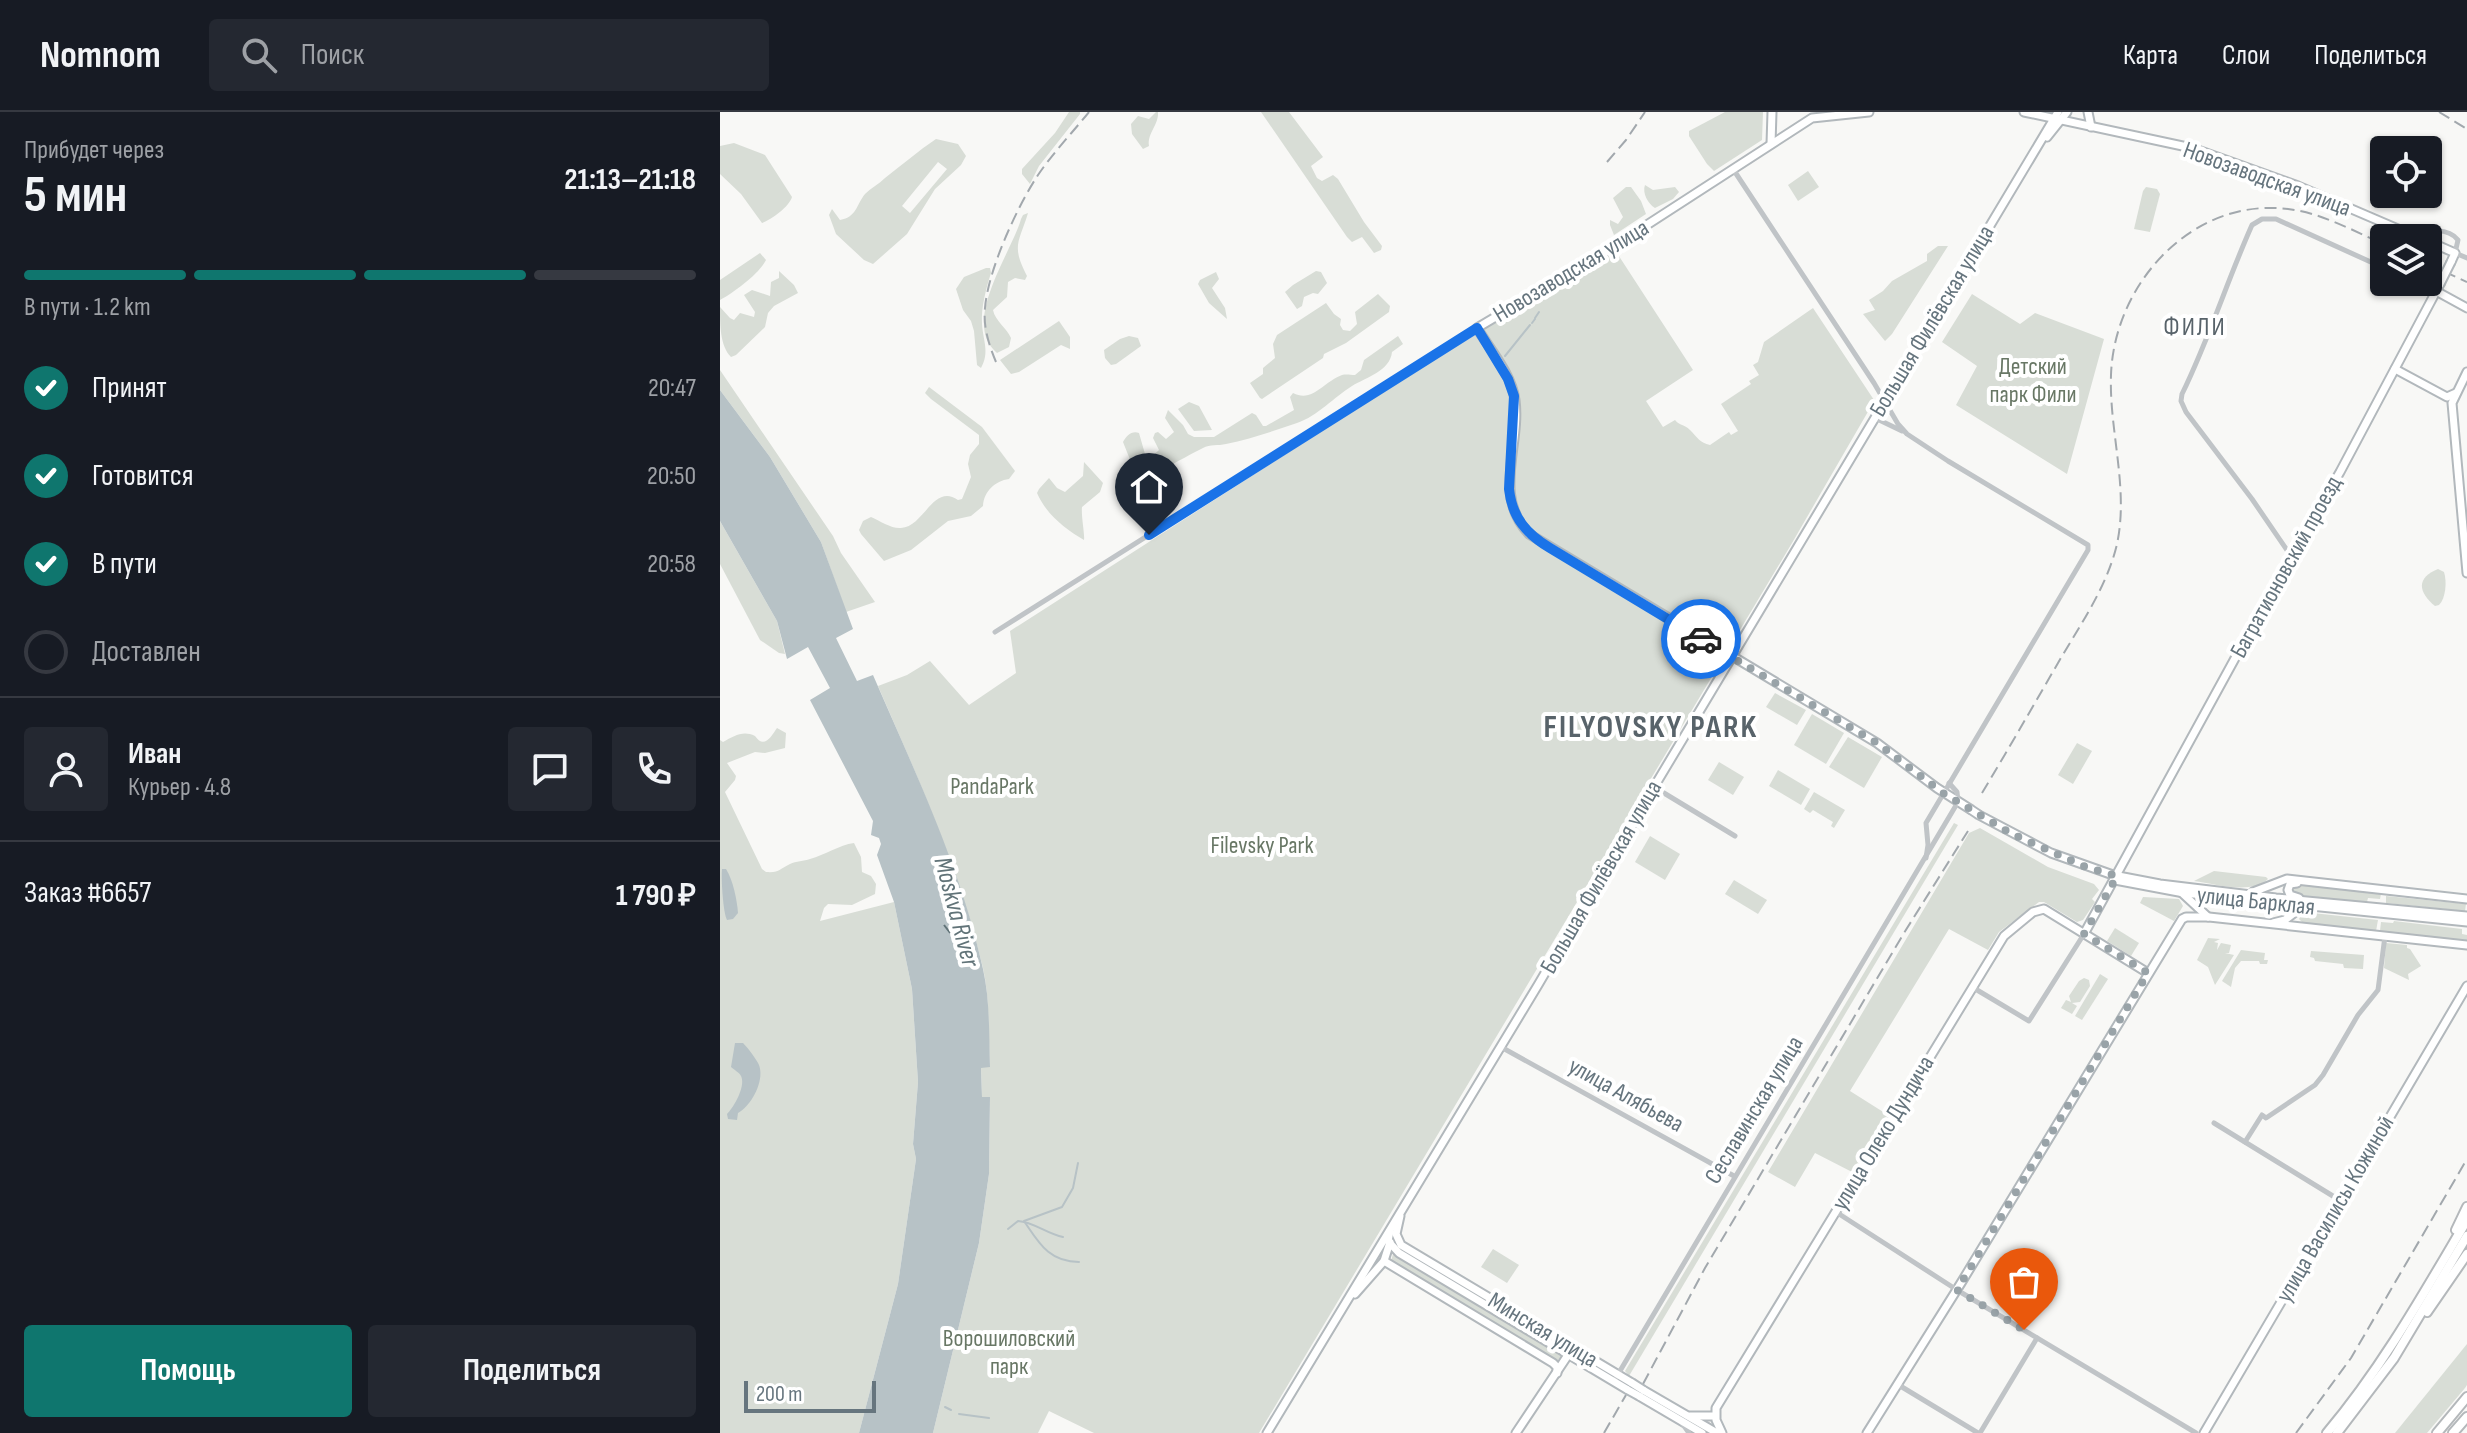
<!DOCTYPE html>
<html lang="ru">
<head>
<meta charset="utf-8">
<style>
	body { margin:0; font-family:"Sofia Sans Condensed",sans-serif; background:#242831; color:#f1f3f6; height:100vh; display:flex; flex-direction:column; font-size:30px; white-space:nowrap }
	* { box-sizing:border-box; margin:0 }
	p { font-size:26px; color:#9ea1a6 }
	.icon { flex:none; width:44px; height:44px; fill:none; stroke:currentColor; stroke-width:2; stroke-linecap:round; stroke-linejoin:round }
	.map { position:relative; flex:1; overflow:hidden }
	.panel { display:flex; flex-direction:column; background:#171b24; width:720px }
	.panel>* { flex:none }
	.fabs { position:absolute; left:1650px; top:24px; display:grid; gap:16px }
	.fabs a { display:grid; place-items:center; width:72px; height:72px; border-radius:8px; background:#171b24; box-shadow:0 2px 6px #0004; font-size:40px }
	.scale { position:absolute; left:24px; bottom:20px; width:132px; box-sizing:border-box; padding-left:8px; border:4px solid #66757e; border-top:0; font-size:22px; line-height:28px; white-space:nowrap; color:#66757e; -webkit-text-stroke:6px #fff; paint-order:stroke }
	.pin { position:absolute; display:grid; place-items:center; width:68px; height:68px; color:#fff; margin:-82px -34px; border-radius:50% 50% 50% 0; rotate:-45deg; box-shadow:0 0 8px #0007 }
	.pin .icon { rotate:45deg }
	.courier { position:absolute; display:grid; place-items:center; width:80px; height:80px; margin:-40px; border:6px solid #1a73e8; border-radius:50%; background:#fff; color:#222; box-shadow:0 2px 10px #0007 }
	.summary em { font-style:normal; font-weight:700 }
	.summary div { display:flex; flex-direction:column-reverse }
	.summary { display:flex; align-items:center; justify-content:space-between; height:136px; padding:0 24px }
	h1 { font-size:52px; font-weight:700; line-height:60px }
	.bar { display:grid; grid-template-columns:repeat(4,1fr); gap:12px 8px; align-content:center; height:96px; padding:0 24px }
	.bar i { height:10px; border-radius:6px; background:#363941 }
	.bar .current { background:#0f766e }
	.bar p { grid-column:span 4 }
	.line { display:flex; align-items:center; gap:20px; padding:0 24px; border-top:2px solid #363941 }
	.line div { flex:1 }
	.round { display:grid; place-items:center; flex:none; width:84px; height:84px; border-radius:8px; background:#242831 }
	ol { padding:0 24px; list-style:none }
	li { display:flex; align-items:center; gap:24px; height:88px }
	li p { margin-inline-start:auto }
	li .icon { padding:8px; border-radius:50%; background:#0f766e; color:#fff; stroke-width:4 }
	li:last-child { color:#9ea1a6 }
	li i { width:44px; height:44px; border:4px solid #363941; border-radius:50% }
	.button { display:flex; gap:16px; margin-top:auto; padding:16px 24px }
	.button a { flex:1; height:92px; border-radius:8px; background:#0f766e; color:#fff; font-size:32px; font-weight:700; line-height:92px; text-align:center }
	.button a+a { background:#242831; color:#f1f3f6 }
	header { display:flex; align-items:center; gap:48px; box-sizing:border-box; height:112px; padding:0 40px; background:#171b24; border-bottom:2px solid #363941 }
	header strong { font-size:38px }
	nav { display:flex; gap:44px; margin-inline-start:auto; font-size:28px }
	.search { width:560px; height:72px; background:#242831; display:flex; align-items:center; gap:20px; box-sizing:border-box; padding:0 28px; border-radius:8px; color:#9ea1a6; font-size:30px }
	main { display:flex; flex:1; min-height:0 }
	.map>svg:first-child { display:block }
</style>
</head>
<body>
<header>
<strong>Nomnom</strong>
<div class="search"><svg class="icon" aria-label="search" viewBox="0 0 24 24"><circle cx="10" cy="10" r="6"/><path d="M15 15l6 6"/></svg>Поиск</div>
<nav><a>Карта</a><a>Слои</a><a>Поделиться</a></nav>
</header>
<main>
<section class="panel">
<div class="summary"><div><h1>5 мин</h1><p>Прибудет через</p></div><em>21:13–21:18</em></div>
<div class="bar"><i class="current"></i><i class="current"></i><i class="current"></i><i></i><p>В пути · 1.2 km</p></div>
<ol>
<li><svg class="icon" aria-label="check" viewBox="0 0 24 24"><path d="M5 12l5 5 9-10"/></svg>Принят<p>20:47</p></li>
<li><svg class="icon" aria-label="check" viewBox="0 0 24 24"><path d="M5 12l5 5 9-10"/></svg>Готовится<p>20:50</p></li>
<li><svg class="icon" aria-label="check" viewBox="0 0 24 24"><path d="M5 12l5 5 9-10"/></svg>В пути<p>20:58</p></li>
<li><i></i>Доставлен</li>
</ol>
<div class="line" style="height:144px"><a class="round"><svg class="icon" aria-label="person" viewBox="0 0 24 24"><circle cx="12" cy="8" r="4"/><path d="M4 21q1-7 8-7t8 7"/></svg></a><div><b>Иван</b><p>Курьер · 4.8</p></div><a class="round"><svg class="icon" aria-label="chat" viewBox="0 0 24 24"><path d="M4 5h16v11H9l-5 4z"/></svg></a><a class="round"><svg class="icon" aria-label="phone" viewBox="0 0 24 24"><path d="M5 4h4l2 5-3 2q2 4 5 5l2-3 5 2v4C11 20 4 13 5 4z"/></svg></a></div>
<div class="line" style="height:104px"><div>Заказ #6657</div><b>1 790 ₽</b></div>
<div class="button"><a>Помощь</a><a>Поделиться</a></div>
</section>
<div class="map">
<svg width="1747" height="1321" viewBox="0 0 1747 1321">
	<rect width="100%" height="100%" fill="#f8f8f6"/>
	<g fill="#d8ddd6" fill-rule="evenodd">
		<polygon points="349,0 360,0 360,2 319,54 310,72 302,62 302,57 335,21"/>
		<path d="M436,0H438C439,13 427,21 429,34L423,37L412,22L411,12L418,4L429,7Z"/>
		<polygon points="541,0 569,0 603,45 591,54 597,66 602,69 613,63 618,67 644,110 662,134 661,138 654,141 642,125 632,130 627,125"/>
		<polygon points="1005,0 1043,0 1042,28 994,59 987,52 969,24 969,19"/>
		<path d="M216,27L238,32L246,44L241,53L215,77L187,122L153,152L144,148L116,122L109,103L112,97L120,108C137,105 136,93 145,82C151,76 159,72 165,66C182,53 198,39 216,27ZM218,50L227,57L190,101L182,94Z"/>
		<path d="M14,31L45,43L72,85C69,95 52,107 42,111L21,82L0,62V34Z"/>
		<polygon points="1088,59 1099,75 1078,89 1068,73"/>
		<path d="M925,73L933,78L955,75L959,80L953,87L935,96C928,92 922,81 925,73Z"/>
		<polygon points="906,75 911,75 921,89 926,102 894,123 890,113 890,108 898,112 903,105 893,86"/>
		<polygon points="1426,75 1437,77 1440,82 1430,120 1414,117 1423,79"/>
		<path d="M308,101C299,131 291,133 307,164L305,168L295,166L288,170L287,185L273,198C275,209 287,216 291,226L289,235L277,241C240,211 292,140 301,107L303,103Z"/>
		<polygon points="1218,134 1228,134 1172,222 1165,229 1143,202 1155,198 1149,188 1163,179 1172,169 1207,149 1207,142"/>
		<path d="M895,138L973,258L926,289L943,315L955,308C960,314 964,312 970,318C977,325 980,331 990,333L1009,320L1011,323L1018,319L1001,292L1031,272L1029,269L1039,263L1033,253L1038,250L1044,230L1093,196L1154,288L1153,291L1072,431L539,1321H374L329,1299L318,1321H213L259,1131L269,1062L270,986L262,985L261,955L270,954C268,923 270,887 263,856C240,759 198,666 158,574L187,563L210,549L249,593L296,561L290,519L697,258Z"/>
		<path d="M40,141L46,148C39,162 14,180 0,188V168Z"/>
		<path d="M266,156H270L271,161C266,177 261,195 262,212C263,229 270,240 261,256L257,253L254,219L251,209L243,198L236,177L244,165Z"/>
		<path d="M59,159L74,173L78,181L54,194L48,201L45,215L16,243L11,245C0,234 0,213 0,195L10,206L14,208L20,201L34,205L35,200L24,183L32,178L50,184L51,170L59,166Z"/>
		<polygon points="596,159 601,160 607,171 598,182 593,181 584,185 582,194 577,197 565,180 573,173"/>
		<polygon points="496,160 499,167 492,176 505,196 507,207 489,191 478,172 480,168"/>
		<polygon points="658,182 670,194 669,200 626,231 604,242 603,246 542,287 540,286 530,271 543,262 543,256 555,246 553,232 557,223 606,191 614,202 621,207 620,213 623,218 630,219 637,212 635,200"/>
		<polygon points="1252,182 1300,212 1315,201 1384,227 1347,362 1236,293 1257,254 1222,230"/>
		<polygon points="339,209 350,225 350,237 341,233 299,260 291,262 280,248"/>
		<polygon points="409,224 418,226 421,234 396,252 391,253 385,246 384,238 400,227"/>
		<path d="M678,224L683,232L672,240C670,259 647,265 632,274C614,285 598,304 577,311C554,319 530,327 506,332C498,334 490,332 483,336C460,347 430,368 404,369L405,362L413,355L403,330C406,324 412,318 419,321L425,342L430,346L439,338L433,326L435,321L438,320L446,327L454,320L445,306L448,298L463,313L468,322L474,325H494L532,301L536,303L543,314H546L574,298L570,285L573,281C593,291 603,270 622,263C626,262 631,263 635,263L641,258L644,248Z"/>
		<polygon points="0,258 113,424 121,441 155,490 126,500 101,430 50,345 0,278"/>
		<path d="M209,275L262,315L295,359L289,367C275,369 264,379 263,394L251,404L228,409L191,438L164,449L141,422L139,418L143,409L151,405C160,409 172,417 181,416C204,415 213,371 238,388L242,387L251,365L248,352L250,343L259,332V323L211,287L205,281Z"/>
		<polygon points="469,290 479,294 492,318 474,319 458,297"/>
		<path d="M364,350L383,371L380,380L362,395C361,404 365,423 364,428C345,417 326,402 317,381L319,377L329,366L337,376L345,380L363,364Z"/>
		<polygon points="0,409 57,509 65,542 59,541 40,528 0,452"/>
		<path d="M1718,457L1724,460C1727,469 1726,486 1719,493L1715,494C1698,480 1696,466 1718,457Z"/>
		<polygon points="1055,581 1086,598 1077,613 1046,595"/>
		<polygon points="1092,602 1124,621 1106,652 1074,633"/>
		<path d="M57,616L66,621L65,636L45,641L35,640L7,651L16,664L15,668L5,680L42,757L46,760C60,761 59,757 70,752C76,749 84,749 90,747C105,743 119,733 134,731L141,745L142,760L151,764L156,772L155,782L132,793L108,792L104,796L100,809L174,790L192,877L198,970L193,1032L196,1047L178,1172L139,1321H0V628L3,630C14,624 23,618 35,624C44,637 51,625 57,616Z"/>
		<polygon points="1128,625 1162,645 1144,676 1109,655"/>
		<polygon points="1357,631 1372,639 1353,672 1338,663"/>
		<polygon points="999,650 1024,665 1013,683 988,668"/>
		<polygon points="1058,658 1090,677 1081,693 1049,674"/>
		<polygon points="1094,680 1125,698 1114,716 1111,714 1113,710 1093,698 1090,701 1084,697"/>
		<polygon points="1234,711 1238,713 909,1264 905,1259"/>
		<polygon points="1260,716 1328,755 1374,772 1379,778 1372,787 1375,790 1363,808 1357,810 1324,790 1319,790 1279,820 1268,838 1229,817 1130,979 1168,1003 1134,1061 1095,1041 1075,1075 1048,1060 1249,721"/>
		<polygon points="930,724 960,742 945,768 915,750"/>
		<path d="M1494,759L1546,765L1548,767C1531,783 1496,772 1474,769Z"/>
		<polygon points="1014,768 1047,788 1038,802 1005,782"/>
		<polygon points="1578,773 1661,782 1660,787 1648,786 1647,790 1576,783 1572,778 1573,775"/>
		<polygon points="1666,784 1746,792 1745,799 1666,791"/>
		<polygon points="1423,785 1459,787 1463,794 1454,809 1420,791"/>
		<polygon points="1583,800 1658,808 1656,819 1583,811 1579,807"/>
		<polygon points="1674,809 1742,817 1742,822 1747,823 1747,829 1660,819 1661,810 1673,811"/>
		<polygon points="1395,816 1419,831 1411,844 1387,829"/>
		<polygon points="1488,826 1500,827 1494,830 1498,831 1497,838 1501,831 1511,833 1509,841 1505,841 1514,843 1495,873 1488,855 1477,848"/>
		<polygon points="1666,831 1687,833 1687,836 1690,837 1701,854 1688,862 1689,868 1664,856"/>
		<polygon points="1521,838 1545,841 1544,848 1548,848 1547,852 1540,852 1539,849 1521,849 1515,856 1511,875 1502,869"/>
		<polygon points="1591,839 1644,843 1643,857 1624,856 1623,852 1595,849 1594,846 1590,845"/>
		<polygon points="1380,862 1388,867 1362,908 1355,904"/>
		<polygon points="1364,866 1369,868 1370,874 1360,890 1352,891 1357,894 1352,902 1341,896 1346,888 1351,890 1349,884 1359,869"/>
		<polygon points="773,1137 799,1153 787,1171 761,1155"/>
		<polygon points="673,1142 841,1240 841,1245 837,1249 834,1249 671,1149"/>
		<polygon points="1747,1232 1747,1273 1745,1276 1707,1321 1675,1321"/>
	</g>
	<g fill="#b7c2c6">
		<path d="M0,278L50,345L101,430L133,517L116,526L137,569L153,563C194,658 241,755 263,857C270,888 269,923 270,955L261,956L262,985H270L269,1062L259,1131L213,1321H139L178,1172L196,1047L193,1032L198,970L192,877L174,790L157,743L161,732L159,726L151,723L153,709L90,588L110,576L88,535L67,547L57,509L0,409Z"/>
		<path d="M2,757H6C13,768 17,788 18,801L13,807L7,808C3,801 1,766 2,757Z"/>
		<path d="M15,931H23C28,936 37,948 39,953C45,969 31,994 18,1001L17,1008L8,1007L7,1002C14,995 26,974 21,964C19,960 14,958 11,955Z"/>
	</g>
	<g fill="none" stroke-linecap="round" stroke-linejoin="round">
		<g stroke="#b7c2c6" stroke-width="2">
			<polyline points="815,206 819,200"/>
			<polyline points="812,211 815,207"/>
			<polyline points="785,244 810,213"/>
			<path d="M358,1051L353,1076L342,1095L304,1109C319,1131 329,1150 359,1150"/>
			<path d="M288,1117L298,1109C314,1110 327,1122 343,1125"/>
			<polyline points="225,1295 231,1298"/>
			<polyline points="239,1302 269,1306"/>
		</g>
		<polyline stroke="#617378" stroke-width="2" stroke-dasharray="10 8" stroke-linecap="butt" points="224,813 246,841"/>
		<defs>
			<g id="secondary">
				<path d="M1149,0L1092,6L885,140L757,216C770,237 792,263 795,288C801,334 772,383 809,422L1157,631L1217,676L1250,697"/>
				<polyline points="1304,0 1472,36 1578,74 1699,126"/>
				<polyline points="1368,0 1371,15"/>
				<polyline points="1327,25 1347,0"/>
				<polyline points="1051,32 1052,0"/>
				<polyline points="1708,129 1735,141 1731,150"/>
				<polyline points="1716,179 1747,196"/>
				<polyline points="1675,257 1727,285 1736,281"/>
				<polyline points="1747,260 1732,291 1747,461"/>
				<polyline points="1259,703 1331,741 1393,763 1440,772 1556,786 1747,804"/>
				<polyline points="1395,768 1464,781 1747,810"/>
				<polyline points="1577,771 1570,772 1568,778 1570,783 1579,786"/>
				<polyline points="1533,780 1567,767 1747,787"/>
				<polyline points="1462,781 1488,805"/>
				<polyline points="1553,811 1565,808 1574,801"/>
				<polyline points="1364,822 1565,455 1620,360 1720,172"/>
				<polyline points="680,1104 676,1122 681,1133 912,1271"/>
				<polyline points="670,1119 668,1129 679,1141 908,1278"/>
				<polyline points="664,1149 833,1251 837,1255 837,1261"/>
				<polyline points="635,1182 664,1149 670,1130"/>
				<polyline points="923,1278 997,1321"/>
				<polyline points="919,1284 982,1321"/>
				<polyline points="970,1304 995,1304"/>
				<polyline points="547,1321 818,873 934,675 1338,0"/>
				<polyline points="796,1321 850,1240"/>
				<polyline points="1002,1321 996,1308 996,1296 1284,824 1313,800 1324,797 1428,861"/>
				<polyline points="1147,1321 1241,1171 1462,807 1466,805 1489,805 1747,833"/>
				<polyline points="1484,1321 1747,874"/>
			</g>
			<g id="primary">
				<polyline points="1736,1118 1747,1095"/>
				<polyline points="1707,1200 1747,1142"/>
				<path d="M1607,1321C1662,1256 1704,1181 1747,1108"/>
				<polyline points="1617,1321 1674,1246 1747,1124"/>
				<polyline points="1717,1321 1747,1285"/>
				<polyline points="1733,1321 1747,1305"/>
			</g>
		</defs>
		<use href="#secondary" stroke="#b2b8bc" stroke-width="11"/>
		<use href="#primary" stroke="#b4b8bb" stroke-width="12"/>
		<g stroke="#c0c4c7" stroke-width="5">
			<polyline points="1013,57 1154,271 1178,312 1187,322 1228,349 1368,433 1368,438 1206,711 1208,733 1206,746"/>
			<path d="M1694,124C1708,118 1728,115 1738,128L1735,141L1747,146"/>
			<polyline points="1695,170 1716,179"/>
			<polyline points="1155,306 1182,319"/>
			<path d="M1571,444L1532,387L1466,300L1461,289L1462,282C1489,227 1507,169 1532,113L1542,107H1556L1664,156"/>
			<polyline points="275,520 757,216"/>
			<polyline points="934,675 1015,724"/>
			<polyline points="1252,875 1309,909 1364,822"/>
			<polyline points="781,935 1014,1064"/>
			<polyline points="1494,1011 1621,1089"/>
			<polyline points="1525,1030 1542,1003 1546,1006 1595,973 1603,963 1638,903 1658,878 1665,824"/>
			<polyline points="1116,1100 1237,1178 1476,1321"/>
			<polyline points="894,1269 1238,690 1237,680 1229,671"/>
			<polyline points="1177,1272 1258,1321"/>
			<polyline points="962,1311 969,1321"/>
			<polyline points="1260,1321 1317,1226"/>
		</g>
		<use href="#secondary" stroke="#fff" stroke-width="7"/>
		<use href="#primary" stroke="#fff" stroke-width="8"/>
		<g stroke="#a2a8ad" stroke-width="2" stroke-dasharray="12 6" stroke-linecap="butt">
			<polyline points="1719,0 1747,17"/>
			<polyline points="887,50 906,28 925,0"/>
			<polyline points="1708,152 1747,170"/>
			<path d="M276,250C269,233 263,215 265,196C268,158 297,95 318,63C333,41 352,21 369,0"/>
			<path d="M1262,681C1288,638 1313,594 1338,551C1360,513 1387,475 1397,432C1409,376 1389,319 1391,263C1394,172 1472,85 1568,97C1602,101 1633,119 1664,132"/>
			<polyline points="923,1272 985,1156 1184,821 1248,719"/>
			<polyline points="884,1321 906,1283"/>
			<polyline points="1576,1321 1631,1246 1747,1047"/>
		</g>
		<defs>
			<g id="secondary-bridge">
				<polyline points="1720,172 1731,150"/>
				<polyline points="1250,697 1259,703"/>
				<polyline points="912,1271 923,1278"/>
				<polyline points="908,1278 919,1284"/>
			</g>
		</defs>
		<use href="#secondary-bridge" stroke="#b2b8bc" stroke-width="11" stroke-linecap="butt"/>
		<use href="#secondary-bridge" stroke="#fff" stroke-width="7"/>
	</g>
	<g fill="none" stroke-linecap="round" stroke-linejoin="round">
		<polyline stroke="#99a3a8" stroke-width="8" stroke-dasharray="0 14.4" points="981,527 1157,631 1223,681 1292,722 1366,755 1397,764 1364,822 1428,861 1237,1178 1304,1218"/>
		<path stroke="#1a73e8" stroke-width="10" d="M429,423L757,216L788,267L794,284L789,377C792,406 807,422 830,436L981,527"/>
	</g>
	<g text-anchor="middle" dominant-baseline="central" stroke-width="8" stroke-linejoin="round" paint-order="stroke">
		<g font-size="24" fill="#66757e" stroke="#fff">
			<text transform="translate(1547 67) rotate(20)">Новозаводская улица</text>
			<text transform="translate(851 159) rotate(-31)">Новозаводская улица</text>
			<text transform="translate(1212 209) rotate(-59)">Большая Филёвская улица</text>
			<text transform="translate(1566 455) rotate(-61)">Багратионовский проезд</text>
			<text transform="translate(881 765) rotate(-60)">Большая Филёвская улица</text>
			<text transform="translate(1536 789) rotate(6)">улица Барклая</text>
			<text transform="translate(906 983) rotate(29)">улица Алябьева</text>
			<text transform="translate(1034 998) rotate(-59)">Сеславинская улица</text>
			<text transform="translate(1163 1021) rotate(-59)">улица Олеко Дундича</text>
			<text transform="translate(1615 1097) rotate(-60)">улица Василисы Кожиной</text>
			<text transform="translate(823 1218) rotate(31)">Минская улица</text>
		</g>
		<g font-size="24" fill="#687765" stroke="#fff">
			<text x="1313" y="254">Детский<tspan x="1313" dy="28">парк Фили</tspan></text>
			<text x="272" y="674">PandaPark</text>
			<text x="542" y="733">Filevsky Park</text>
			<text x="289" y="1226">Ворошиловский<tspan x="289" dy="28">парк</tspan></text>
		</g>
		<g font-size="26" letter-spacing="2" fill="#58636a" stroke="#fff">
			<text x="1475" y="215">ФИЛИ</text>
		</g>
		<g font-size="26" font-style="italic" fill="#617378" stroke="#fff">
			<text transform="translate(236 800) rotate(75)">Moskva River</text>
		</g>
		<g font-size="32" font-weight="bold" letter-spacing="2" fill="#58636a" stroke="#fff">
			<text x="931" y="615">FILYOVSKY PARK</text>
		</g>
	</g>
</svg>
<div class="fabs">
<a><svg class="icon" aria-label="locate" viewBox="0 0 24 24"><circle cx="12" cy="12" r="6"/><path d="M12 2v4M12 18v4M2 12h4M18 12h4"/></svg></a>
<a><svg class="icon" aria-label="layers" viewBox="0 0 24 24"><path d="M12 4l9 5-9 5-9-5zM3 14l9 5 9-5"/></svg></a>
</div>
<div class="scale">200 m</div>
<div class="pin" style="left:1304px;top:1218px;background:#ea580c"><svg class="icon" aria-label="bag" viewBox="0 0 24 24"><path d="M5 8h14l-1 12H6zM9 8a3 3 0 0 1 6 0"/></svg></div>
<div class="pin" style="left:429px;top:423px;background:#1f2937"><svg class="icon" aria-label="home" viewBox="0 0 24 24"><path d="M3 11l9-7 9 7M6 9v11h12V9"/></svg></div>
<div class="courier" style="left:981px;top:527px"><svg class="icon" aria-label="car" viewBox="0 0 24 24"><path d="M5 17H2v-5l4-1 3-4h7l3 4 3 1v5h-3M9 17h6M6 11h13"/><circle cx="7" cy="17" r="2"/><circle cx="17" cy="17" r="2"/></svg></div>
</div>
</main>
</body>
</html>
